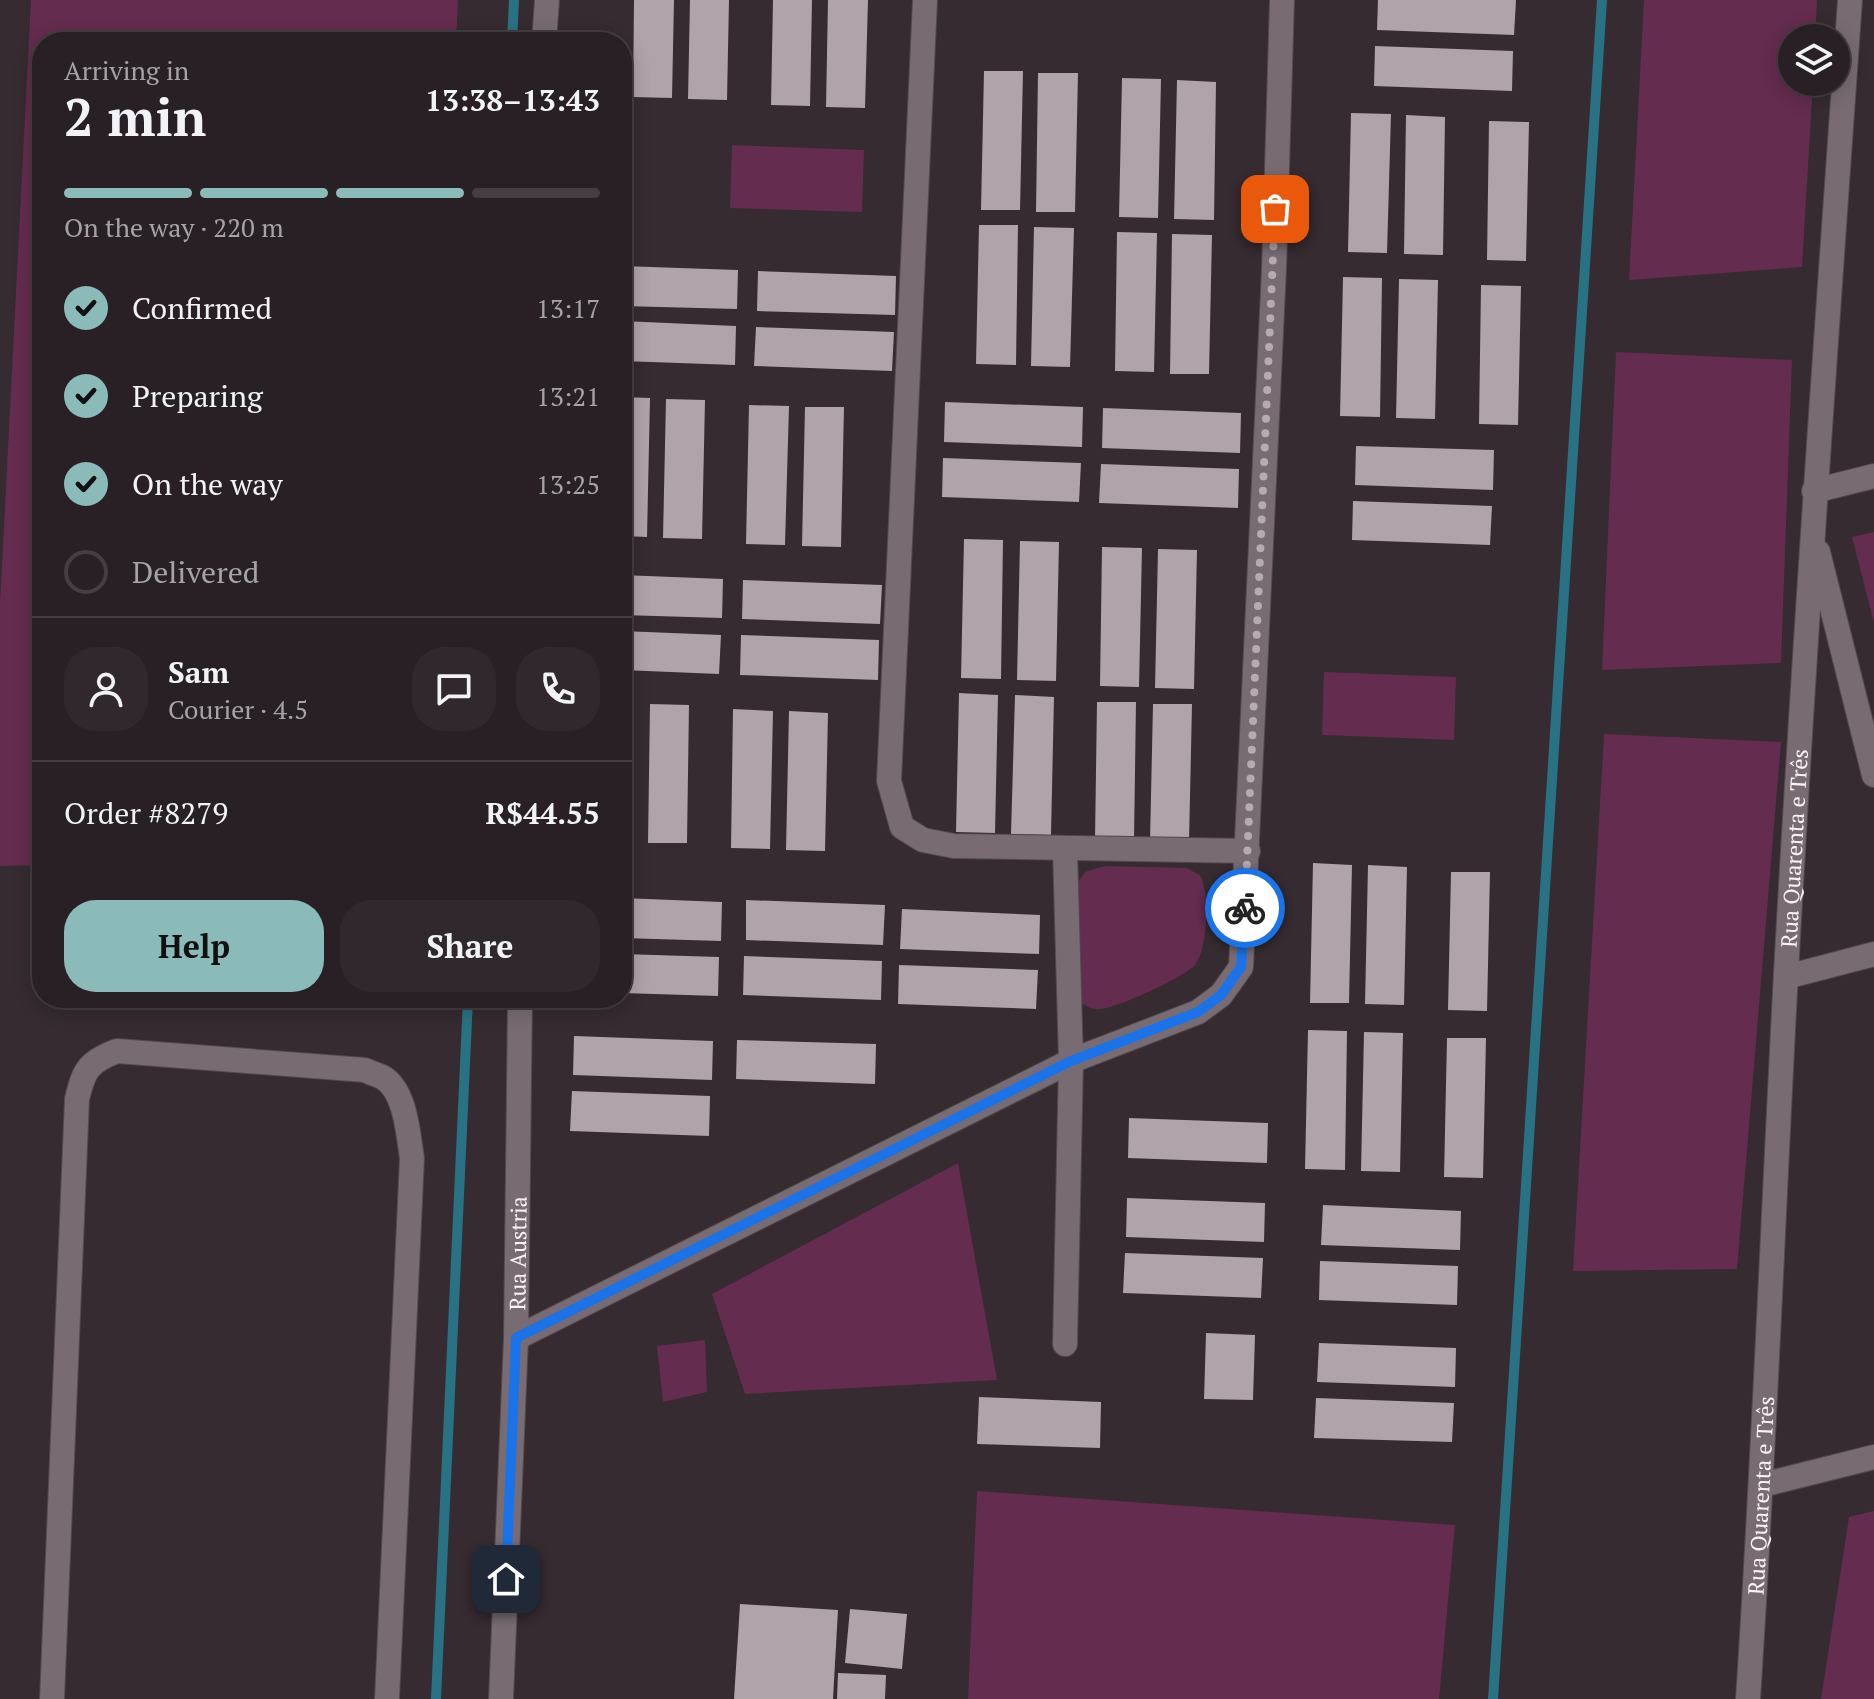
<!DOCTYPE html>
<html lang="en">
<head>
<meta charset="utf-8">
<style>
	body { margin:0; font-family:"PT Serif",serif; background:#30282c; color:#f1f3f6; height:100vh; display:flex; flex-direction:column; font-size:30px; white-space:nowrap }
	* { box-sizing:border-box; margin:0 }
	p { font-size:26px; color:#a5a3a6 }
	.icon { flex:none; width:44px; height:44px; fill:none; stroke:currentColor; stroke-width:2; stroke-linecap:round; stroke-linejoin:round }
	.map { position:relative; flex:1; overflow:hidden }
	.side { position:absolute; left:32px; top:32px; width:600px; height:976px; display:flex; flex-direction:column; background:#282024; border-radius:32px; box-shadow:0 4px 20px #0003,0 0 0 2px #443e41 }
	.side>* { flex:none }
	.buttons { position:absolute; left:1778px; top:24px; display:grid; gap:16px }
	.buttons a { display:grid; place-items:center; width:72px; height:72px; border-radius:50%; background:#282024; box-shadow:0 4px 20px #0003,0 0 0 2px #443e41; font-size:40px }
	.pin { position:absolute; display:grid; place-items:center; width:68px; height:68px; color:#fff; margin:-34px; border-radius:16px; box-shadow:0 4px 12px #0006 }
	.courier { position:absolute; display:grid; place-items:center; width:80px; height:80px; margin:-40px; border:6px solid #1a73e8; border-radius:50%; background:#fff; color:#222; box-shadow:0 2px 10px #0007 }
	.headline em { font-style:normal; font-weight:700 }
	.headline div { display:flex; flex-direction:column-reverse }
	.headline { display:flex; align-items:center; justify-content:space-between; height:136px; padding:0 32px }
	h1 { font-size:52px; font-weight:700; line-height:60px }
	.bar { display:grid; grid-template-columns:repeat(4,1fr); gap:12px 8px; align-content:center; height:96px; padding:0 32px }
	.bar i { height:10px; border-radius:6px; background:#443e41 }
	.bar .current { background:#8bbbb9 }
	.bar p { grid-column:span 4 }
	.line { display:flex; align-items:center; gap:20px; padding:0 32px; border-top:2px solid #443e41 }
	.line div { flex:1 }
	.round { display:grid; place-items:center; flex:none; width:84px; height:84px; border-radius:32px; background:#30282c }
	ol { padding:0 32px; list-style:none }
	li { display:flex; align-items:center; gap:24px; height:88px }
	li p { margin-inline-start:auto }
	li .icon { padding:8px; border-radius:50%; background:#8bbbb9; color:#111; stroke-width:4 }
	li:last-child { color:#a5a3a6 }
	li i { width:44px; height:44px; border:4px solid #443e41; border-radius:50% }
	.button { display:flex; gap:16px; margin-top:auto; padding:16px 32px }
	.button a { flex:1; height:92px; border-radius:32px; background:#8bbbb9; color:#111; font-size:32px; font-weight:700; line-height:92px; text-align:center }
	.button a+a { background:#30282c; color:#f1f3f6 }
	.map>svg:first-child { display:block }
</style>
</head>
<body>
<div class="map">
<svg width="1874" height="1699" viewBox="0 0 1874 1699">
	<rect width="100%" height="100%" fill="#352b30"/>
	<g fill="#642c4e">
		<polygon points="31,0 458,0 456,42 42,42 42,865 0,866 0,604"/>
		<polygon points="1644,0 1817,0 1815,38 1792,38 1792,82 1813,82 1802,267 1629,280"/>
		<polygon points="732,145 864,150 862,212 730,208"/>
		<polygon points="1616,352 1792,360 1781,663 1602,670"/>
		<polygon points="1874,532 1874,623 1852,537"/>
		<polygon points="1324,672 1456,677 1454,740 1322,735"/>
		<polygon points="1604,734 1781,742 1737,1269 1573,1271"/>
		<path d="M1104,866L1186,868L1200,875C1210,892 1208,949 1195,965C1185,977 1117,1008 1101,1009C1092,1010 1085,1006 1078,1000L1074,888L1085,872Z"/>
		<polygon points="958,1163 997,1380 745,1394 712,1294"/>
		<polygon points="705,1340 707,1392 663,1402 657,1346"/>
		<polygon points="977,1491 1455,1525 1439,1699 968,1699"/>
		<polygon points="1874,1511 1874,1699 1821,1699 1849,1517"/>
	</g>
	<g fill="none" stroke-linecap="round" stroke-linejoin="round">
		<g stroke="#297283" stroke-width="10">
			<polyline points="512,42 514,0"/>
			<polyline points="436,1699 468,998"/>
			<polyline points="1493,1699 1602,0"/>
		</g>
	</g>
	<g fill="#b0a3a9">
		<polygon points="634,0 674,0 672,98 633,97"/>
		<polygon points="690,0 729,0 727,100 688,99"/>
		<polygon points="773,0 812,0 810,106 771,105"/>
		<polygon points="828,0 868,0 865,108 826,107"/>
		<polygon points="1378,0 1516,0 1514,35 1377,30"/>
		<polygon points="1375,46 1513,51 1512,91 1374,86"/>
		<polygon points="984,71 1023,71 1020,210 981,210"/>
		<polygon points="1038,73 1078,73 1075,212 1036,212"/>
		<polygon points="1122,78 1161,79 1158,218 1119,217"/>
		<polygon points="1177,80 1216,82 1214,220 1174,219"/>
		<polygon points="1351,113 1391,114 1387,253 1348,252"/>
		<polygon points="1406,115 1445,117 1443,255 1404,254"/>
		<polygon points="1489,121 1529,122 1526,261 1487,260"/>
		<polygon points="979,225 1018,225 1016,365 976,364"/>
		<polygon points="1034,227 1074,228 1070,367 1031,366"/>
		<polygon points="1117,232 1157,233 1154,372 1115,371"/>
		<polygon points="1172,234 1212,235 1209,374 1170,374"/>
		<polygon points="622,266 738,270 737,309 622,306"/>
		<polygon points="758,271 896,276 895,315 757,311"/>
		<polygon points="1343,277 1382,278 1380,417 1340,416"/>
		<polygon points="1399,279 1438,280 1435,419 1396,418"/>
		<polygon points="1481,285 1521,286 1518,425 1479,424"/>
		<polygon points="622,321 736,326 735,365 622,361"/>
		<polygon points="756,327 894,332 892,371 754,366"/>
		<polygon points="622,397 650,398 647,537 622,536"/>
		<polygon points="666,399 705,400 702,539 663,538"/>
		<polygon points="945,402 1083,407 1082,447 944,442"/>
		<polygon points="749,405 789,406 785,545 746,544"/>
		<polygon points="805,407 844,407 841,547 802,546"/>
		<polygon points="1103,408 1241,413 1240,453 1102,448"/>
		<polygon points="1356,446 1494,450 1493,490 1355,485"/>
		<polygon points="943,458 1081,463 1079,502 942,497"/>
		<polygon points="1101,464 1239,469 1238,508 1099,503"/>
		<polygon points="1353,501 1492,506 1490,545 1352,540"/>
		<polygon points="964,539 1003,540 1001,679 961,678"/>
		<polygon points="1020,541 1059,542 1056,681 1017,680"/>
		<polygon points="1102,547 1142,548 1139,687 1100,686"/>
		<polygon points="1158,549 1197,550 1194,689 1155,688"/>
		<polygon points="622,575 723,579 722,618 622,615"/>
		<polygon points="743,580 882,585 880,624 742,619"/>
		<polygon points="622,631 721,635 719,674 622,670"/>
		<polygon points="741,635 879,640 878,680 740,675"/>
		<polygon points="959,693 998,695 995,833 956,832"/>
		<polygon points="1015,695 1054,697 1051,835 1011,834"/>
		<polygon points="622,702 634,702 631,841 622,841"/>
		<polygon points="1097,702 1136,702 1134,841 1095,840"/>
		<polygon points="650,704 689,705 687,843 648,843"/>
		<polygon points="1153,704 1192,704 1189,843 1150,842"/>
		<polygon points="733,709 773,711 770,849 731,848"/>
		<polygon points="789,711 828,713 825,851 786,850"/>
		<polygon points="1313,863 1352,865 1349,1003 1310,1003"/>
		<polygon points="1368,865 1407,867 1404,1005 1365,1004"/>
		<polygon points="1451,872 1490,872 1487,1011 1448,1010"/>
		<polygon points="622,898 722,902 721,941 622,938"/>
		<polygon points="746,900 885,905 883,945 746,940"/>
		<polygon points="902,909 1040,915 1039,954 900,949"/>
		<polygon points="622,954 719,957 718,996 622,993"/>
		<polygon points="744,956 882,961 881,1000 743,995"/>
		<polygon points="899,965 1038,970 1036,1009 898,1004"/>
		<polygon points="1308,1030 1347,1031 1345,1170 1305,1169"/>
		<polygon points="1364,1032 1403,1033 1400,1172 1361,1171"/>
		<polygon points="574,1036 713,1041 712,1080 573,1075"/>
		<polygon points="1447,1038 1486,1038 1483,1178 1444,1177"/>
		<polygon points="737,1040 876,1044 875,1084 736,1079"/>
		<polygon points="572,1091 710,1096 709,1136 570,1131"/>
		<polygon points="1129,1118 1268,1123 1267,1163 1128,1158"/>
		<polygon points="1127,1198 1265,1203 1264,1242 1126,1237"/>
		<polygon points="1323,1205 1461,1211 1460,1250 1321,1245"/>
		<polygon points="1125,1253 1263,1258 1261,1298 1123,1293"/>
		<polygon points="1320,1261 1458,1266 1457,1305 1319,1300"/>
		<polygon points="1206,1333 1255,1335 1253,1400 1204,1399"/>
		<polygon points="1319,1343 1456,1348 1455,1387 1317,1382"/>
		<polygon points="979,1397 1101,1402 1100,1448 977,1444"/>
		<polygon points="1316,1398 1454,1403 1452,1442 1314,1438"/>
		<polygon points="740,1604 838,1610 833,1699 734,1699"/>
		<polygon points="850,1609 907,1614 902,1669 845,1663"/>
		<polygon points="838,1673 886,1675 885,1699 837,1699"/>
	</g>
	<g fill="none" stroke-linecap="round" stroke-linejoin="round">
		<defs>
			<g id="minor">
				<polyline points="925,0 889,781 902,827 923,840 954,846 1248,851"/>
				<polyline points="544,42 547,0"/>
				<polyline points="1814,491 1874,476"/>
				<polyline points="1818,552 1874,775"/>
				<polyline points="1786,977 1874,954"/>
				<polyline points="516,1338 1071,1061 1198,1012 1221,995 1241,967 1274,269 1282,0"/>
				<polyline points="1065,1344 1071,1061 1065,850"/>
				<polyline points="1762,1485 1874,1457"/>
				<path d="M52,1699L77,1099C84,1070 88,1062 117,1051L365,1070C371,1073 378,1075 384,1078C406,1093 408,1134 412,1158L387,1699"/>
				<path id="s1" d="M501,1699L516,1338L520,998"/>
				<path id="s2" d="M1748,1699C1764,1457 1773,1215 1786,973C1804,648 1827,324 1850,0"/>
			</g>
		</defs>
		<use href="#minor" stroke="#51494d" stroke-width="26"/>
		<use href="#minor" stroke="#786c72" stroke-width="24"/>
	</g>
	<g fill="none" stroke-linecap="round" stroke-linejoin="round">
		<polyline stroke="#b4acb0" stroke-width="8" stroke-dasharray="0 14.4" points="1245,908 1275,209"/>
		<polyline stroke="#1a73e8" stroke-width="10" points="506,1579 516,1338 1071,1061 1198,1012 1221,995 1241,967 1245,908"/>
	</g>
	<g text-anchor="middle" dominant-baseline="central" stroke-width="8" stroke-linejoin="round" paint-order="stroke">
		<g font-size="22" fill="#f9f2f5" stroke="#2b2126">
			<text stroke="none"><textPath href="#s2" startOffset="852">Rua Quarenta e Três</textPath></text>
			<text stroke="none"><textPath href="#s1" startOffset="446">Rua Austria</textPath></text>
			<text stroke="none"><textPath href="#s2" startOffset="204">Rua Quarenta e Três</textPath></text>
		</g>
	</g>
</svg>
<div class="buttons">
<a><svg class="icon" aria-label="layers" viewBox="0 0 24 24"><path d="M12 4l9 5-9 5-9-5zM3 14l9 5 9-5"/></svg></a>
</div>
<div class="pin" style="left:1275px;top:209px;background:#ea580c"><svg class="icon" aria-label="bag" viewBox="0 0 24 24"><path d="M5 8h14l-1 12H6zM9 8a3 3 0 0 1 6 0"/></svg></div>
<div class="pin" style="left:506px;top:1579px;background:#1f2937"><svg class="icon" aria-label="home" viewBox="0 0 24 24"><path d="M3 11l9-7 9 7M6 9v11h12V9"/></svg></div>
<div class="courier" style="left:1245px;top:908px"><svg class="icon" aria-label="bike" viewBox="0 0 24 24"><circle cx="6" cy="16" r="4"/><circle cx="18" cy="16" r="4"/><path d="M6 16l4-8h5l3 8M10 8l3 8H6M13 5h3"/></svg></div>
<section class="side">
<div class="headline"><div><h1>2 min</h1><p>Arriving in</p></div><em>13:38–13:43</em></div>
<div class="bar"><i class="current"></i><i class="current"></i><i class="current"></i><i></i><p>On the way · 220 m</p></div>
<ol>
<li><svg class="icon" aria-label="check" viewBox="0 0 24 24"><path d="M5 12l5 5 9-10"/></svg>Confirmed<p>13:17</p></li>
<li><svg class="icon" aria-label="check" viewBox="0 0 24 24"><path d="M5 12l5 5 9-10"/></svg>Preparing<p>13:21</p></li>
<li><svg class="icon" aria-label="check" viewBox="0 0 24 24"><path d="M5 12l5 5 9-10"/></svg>On the way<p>13:25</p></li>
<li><i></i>Delivered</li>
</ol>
<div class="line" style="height:144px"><a class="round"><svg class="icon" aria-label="person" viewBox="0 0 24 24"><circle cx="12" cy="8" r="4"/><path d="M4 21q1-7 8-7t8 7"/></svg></a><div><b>Sam</b><p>Courier · 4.5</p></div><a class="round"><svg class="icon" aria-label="chat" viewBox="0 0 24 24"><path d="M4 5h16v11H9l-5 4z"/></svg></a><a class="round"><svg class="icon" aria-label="phone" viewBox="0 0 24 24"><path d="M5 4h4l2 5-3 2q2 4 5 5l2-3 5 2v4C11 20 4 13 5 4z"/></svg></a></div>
<div class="line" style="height:104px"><div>Order #8279</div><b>R$44.55</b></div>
<div class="button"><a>Help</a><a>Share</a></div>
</section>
</div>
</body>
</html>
